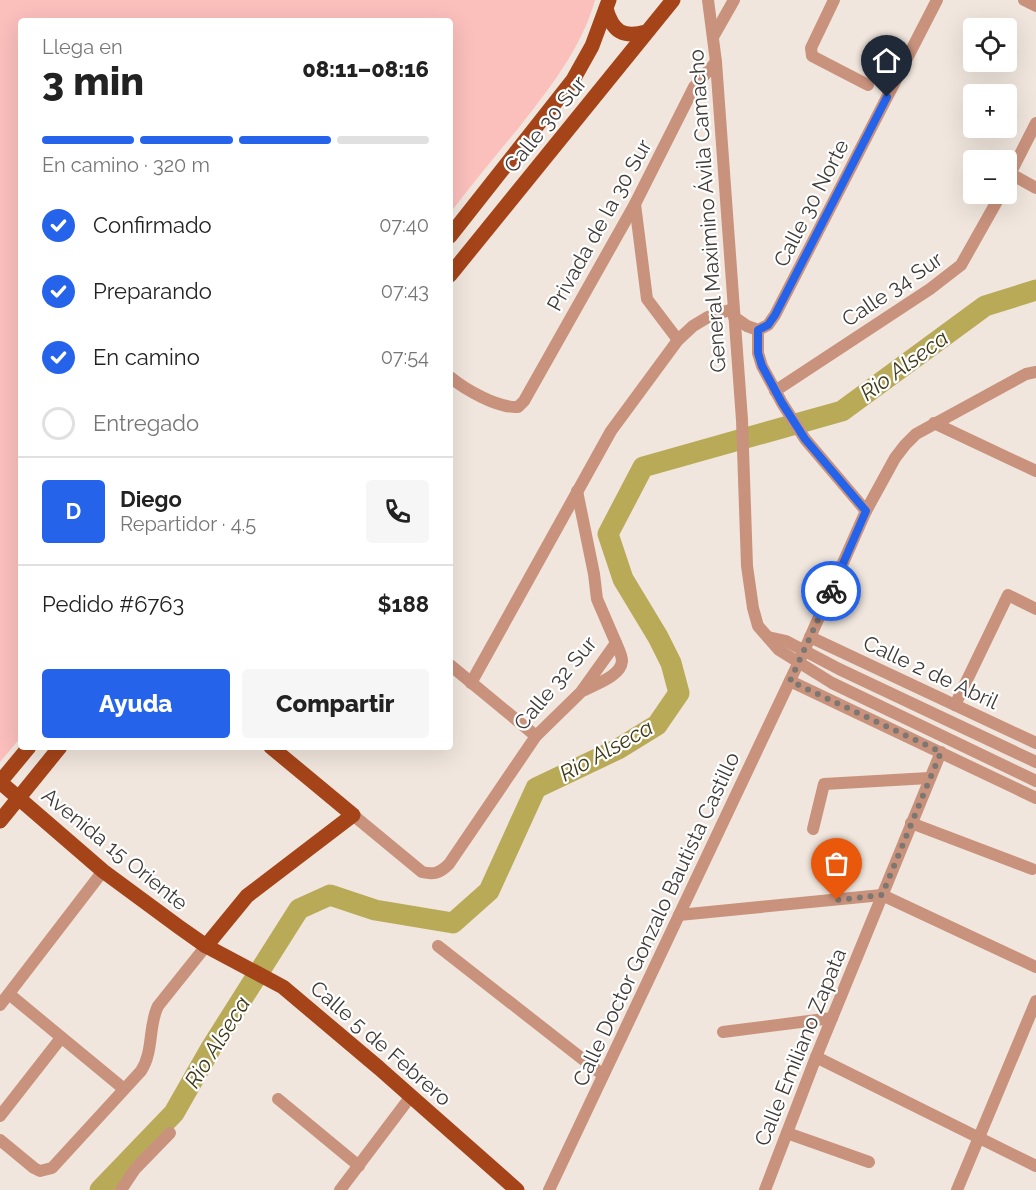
<!DOCTYPE html>
<html lang="es">
<head>
<meta charset="utf-8">
<style>
	body { margin:0; font-family:Raleway,sans-serif; background:#f6f6f6; color:#222; height:100vh; display:flex; flex-direction:column; font-size:22px; white-space:nowrap }
	* { box-sizing:border-box; margin:0 }
	p { font-size:20px; color:#767676 }
	.icon { flex:none; width:33px; height:33px; fill:none; stroke:currentColor; stroke-width:2; stroke-linecap:round; stroke-linejoin:round }
	.map { position:relative; flex:1; overflow:hidden }
	.details { position:absolute; left:18px; top:18px; width:435px; height:732px; display:flex; flex-direction:column; background:#fff; border-radius:6px; box-shadow:0 6px 24px #0002 }
	.details>* { flex:none }
	.fabs { position:absolute; left:963px; top:18px; display:grid; gap:12px }
	.fabs a { display:grid; place-items:center; width:54px; height:54px; border-radius:6px; background:#fff; box-shadow:0 6px 24px #0002; font-size:30px }
	.pin { position:absolute; display:grid; place-items:center; width:51px; height:51px; color:#fff; margin:-62px -26px; border-radius:50% 50% 50% 0; rotate:-45deg; box-shadow:0 0 6px #0007 }
	.pin .icon { rotate:45deg }
	.courier { position:absolute; display:grid; place-items:center; width:60px; height:60px; margin:-30px; border:4px solid #2563eb; border-radius:50%; background:#fff; color:#222; box-shadow:0 2px 8px #0007 }
	.head em { font-style:normal; font-weight:800 }
	.head div { display:flex; flex-direction:column-reverse }
	.head { display:flex; align-items:center; justify-content:space-between; height:102px; padding:0 24px }
	h1 { font-size:39px; font-weight:800; line-height:45px }
	.bar { display:grid; grid-template-columns:repeat(4,1fr); gap:9px 6px; align-content:center; height:72px; padding:0 24px }
	.bar i { height:8px; border-radius:4px; background:#e0e0e0 }
	.bar .on { background:#2563eb }
	.bar p { grid-column:span 4 }
	.line { display:flex; align-items:center; gap:15px; padding:0 24px; border-top:2px solid #e0e0e0 }
	.line div { flex:1 }
	.round { display:grid; place-items:center; flex:none; width:63px; height:63px; border-radius:6px; background:#f6f6f6 }
	ol { padding:0 24px; list-style:none }
	li { display:flex; align-items:center; gap:18px; height:66px }
	li p { margin-inline-start:auto }
	li .icon { padding:6px; border-radius:50%; background:#2563eb; color:#fff; stroke-width:4 }
	li:last-child { color:#767676 }
	li i { width:33px; height:33px; border:3px solid #e0e0e0; border-radius:50% }
	.action { display:flex; gap:12px; margin-top:auto; padding:12px 24px }
	.action a { flex:1; height:69px; border-radius:6px; background:#2563eb; color:#fff; font-size:24px; font-weight:800; line-height:69px; text-align:center }
	.action a+a { background:#f6f6f6; color:#222 }
	.map>svg:first-child { display:block }
</style>
</head>
<body>
<div class="map">
<svg width="1036" height="1190" viewBox="0 0 1036 1190">
	<rect width="100%" height="100%" fill="#f0e6dd"/>
	<path fill="#fbbfbc" d="M0,0H595C581,50 548,90 517,130C494,157 472,185 450,213V21H21V737L0,762Z"/>
	<g fill="none" stroke-linecap="round" stroke-linejoin="round">
		<polyline stroke="#b9aa58" stroke-width="21" points="100,1190 174,1113 211,1048 299,909 330,895 375,910 453,923 489,891 536,788 618,749 657,725 679,693 671,663 658,637 623,579 608,534 643,467 842,411 985,306 1036,290"/>
		<g stroke="#c9927d" stroke-width="12">
			<polyline points="708,0 716,62 742,420 747,566 753,608 758,626 779,650 832,683 1036,781"/>
			<polyline points="834,0 811,48 812,56 868,85"/>
			<polyline points="1024,0 1036,6"/>
			<polyline points="713,37 734,0"/>
			<polyline points="1011,174 1036,188"/>
			<polyline points="1006,182 1036,123"/>
			<polyline points="635,204 647,299 678,340"/>
			<polyline points="734,317 747,326 758,330 768,325 775,315 937,0"/>
			<polyline points="758,330 758,353 762,366 782,403 805,439 866,511"/>
			<path d="M450,377C466,390 497,408 518,407L524,401L635,204L694,87L716,62"/>
			<polyline points="775,391 930,289 961,265 1001,194"/>
			<polyline points="934,423 1036,471"/>
			<polyline points="768,637 786,641 839,669 1036,762"/>
			<polyline points="810,637 1036,743"/>
			<polyline points="450,665 536,736"/>
			<polyline points="790,681 1036,798"/>
			<polyline points="471,683 611,431 678,340 693,326 708,317 733,309"/>
			<path d="M585,690C596,684 621,676 622,661C622,655 618,648 616,643"/>
			<polyline points="955,705 1008,595 1036,609"/>
			<path d="M353,815L422,872C434,875 440,873 449,864L536,736L581,692L616,643L597,599L594,574L577,491"/>
			<polyline points="911,823 1032,869"/>
			<polyline points="813,829 824,784 929,778"/>
			<polyline points="679,915 882,895 1036,967"/>
			<polyline points="438,946 603,1075"/>
			<polyline points="9,994 124,1089"/>
			<polyline points="0,1005 103,871"/>
			<polyline points="723,1032 832,1018"/>
			<polyline points="816,1057 1036,1166"/>
			<polyline points="278,1099 359,1166"/>
			<polyline points="0,1116 61,1038"/>
			<polyline points="787,1133 869,1162"/>
			<path d="M0,1140L34,1168L40,1171L52,1168L141,1071C154,1051 148,1026 158,1006L206,946"/>
			<polyline points="121,1190 135,1169 170,1133"/>
			<polyline points="340,1190 411,1096"/>
			<polyline points="549,1190 804,651 866,511 895,458 905,445 916,434 1026,374 1036,372"/>
			<polyline points="765,1190 816,1057 941,752"/>
			<polyline points="957,1190 1036,1001"/>
		</g>
		<g stroke="#a54419" stroke-width="15">
			<path d="M606,9C613,32 623,38 646,32"/>
			<polyline points="450,236 573,80 592,46 609,0"/>
			<polyline points="450,275 673,0"/>
			<polyline points="29,747 0,782 103,871 179,927 206,946 283,987 379,1068 517,1190"/>
			<polyline points="0,821 60,747"/>
			<polyline points="206,946 247,896 353,815 271,747"/>
		</g>
	</g>
	<g fill="none" stroke-linecap="round" stroke-linejoin="round">
		<polyline stroke="#7d7772" stroke-width="6" stroke-dasharray="0 10.8" points="831,591 790,681 941,752 882,895 837,900"/>
		<polyline stroke="#2563eb" stroke-width="8" points="831,591 866,511 805,439 782,403 762,366 758,353 758,330 768,325 775,315 887,97"/>
	</g>
	<g text-anchor="middle" dominant-baseline="central" stroke-width="4.5" stroke-linejoin="round" paint-order="stroke">
		<g font-size="21" fill="#3f3b38" stroke="#fff">
			<text transform="translate(545 124) rotate(-51)">Calle 30 Sur</text>
			<text transform="translate(811 203) rotate(-63)">Calle 30 Norte</text>
			<text transform="translate(707 211) rotate(-94)">General Maximino Ávila Camacho</text>
			<text transform="translate(599 225) rotate(-61)">Privada de la 30 Sur</text>
			<text transform="translate(892 289) rotate(-34)">Calle 34 Sur</text>
			<text transform="translate(931 672) rotate(25)">Calle 2 de Abril</text>
			<text transform="translate(555 683) rotate(-50)">Calle 32 Sur</text>
			<text transform="translate(115 849) rotate(39)">Avenida 15 Oriente</text>
			<text transform="translate(656 919) rotate(-65)">Calle Doctor Gonzalo Bautista Castillo</text>
			<text transform="translate(381 1043) rotate(41)">Calle 5 de Febrero</text>
			<text transform="translate(800 1047) rotate(-68)">Calle Emiliano Zapata</text>
		</g>
		<g font-size="22" font-style="italic" fill="#403916" stroke="#fff">
			<text transform="translate(904 365) rotate(-36)">Rio Alseca</text>
			<text transform="translate(606 750) rotate(-29)">Rio Alseca</text>
			<text transform="translate(217 1042) rotate(-58)">Rio Alseca</text>
		</g>
	</g>
</svg>
<div class="fabs">
<a><svg class="icon" aria-label="locate" viewBox="0 0 24 24"><circle cx="12" cy="12" r="6"/><path d="M12 2v4M12 18v4M2 12h4M18 12h4"/></svg></a>
<a>+</a>
<a>−</a>
</div>
<div class="pin" style="left:837px;top:900px;background:#ea580c"><svg class="icon" aria-label="bag" viewBox="0 0 24 24"><path d="M5 8h14l-1 12H6zM9 8a3 3 0 0 1 6 0"/></svg></div>
<div class="pin" style="left:887px;top:97px;background:#1f2937"><svg class="icon" aria-label="home" viewBox="0 0 24 24"><path d="M3 11l9-7 9 7M6 9v11h12V9"/></svg></div>
<div class="courier" style="left:831px;top:591px"><svg class="icon" aria-label="bike" viewBox="0 0 24 24"><circle cx="6" cy="16" r="4"/><circle cx="18" cy="16" r="4"/><path d="M6 16l4-8h5l3 8M10 8l3 8H6M13 5h3"/></svg></div>
<section class="details">
<div class="head"><div><h1>3 min</h1><p>Llega en</p></div><em>08:11–08:16</em></div>
<div class="bar"><i class="on"></i><i class="on"></i><i class="on"></i><i></i><p>En camino · 320 m</p></div>
<ol>
<li><svg class="icon" aria-label="check" viewBox="0 0 24 24"><path d="M5 12l5 5 9-10"/></svg>Confirmado<p>07:40</p></li>
<li><svg class="icon" aria-label="check" viewBox="0 0 24 24"><path d="M5 12l5 5 9-10"/></svg>Preparando<p>07:43</p></li>
<li><svg class="icon" aria-label="check" viewBox="0 0 24 24"><path d="M5 12l5 5 9-10"/></svg>En camino<p>07:54</p></li>
<li><i></i>Entregado</li>
</ol>
<div class="line" style="height:108px"><b class="round" style="background:#2563eb;color:#fff">D</b><div><b>Diego</b><p>Repartidor · 4.5</p></div><a class="round"><svg class="icon" aria-label="phone" viewBox="0 0 24 24"><path d="M5 4h4l2 5-3 2q2 4 5 5l2-3 5 2v4C11 20 4 13 5 4z"/></svg></a></div>
<div class="line" style="height:78px"><div>Pedido #6763</div><b>$188</b></div>
<div class="action"><a>Ayuda</a><a>Compartir</a></div>
</section>
</div>
</body>
</html>
